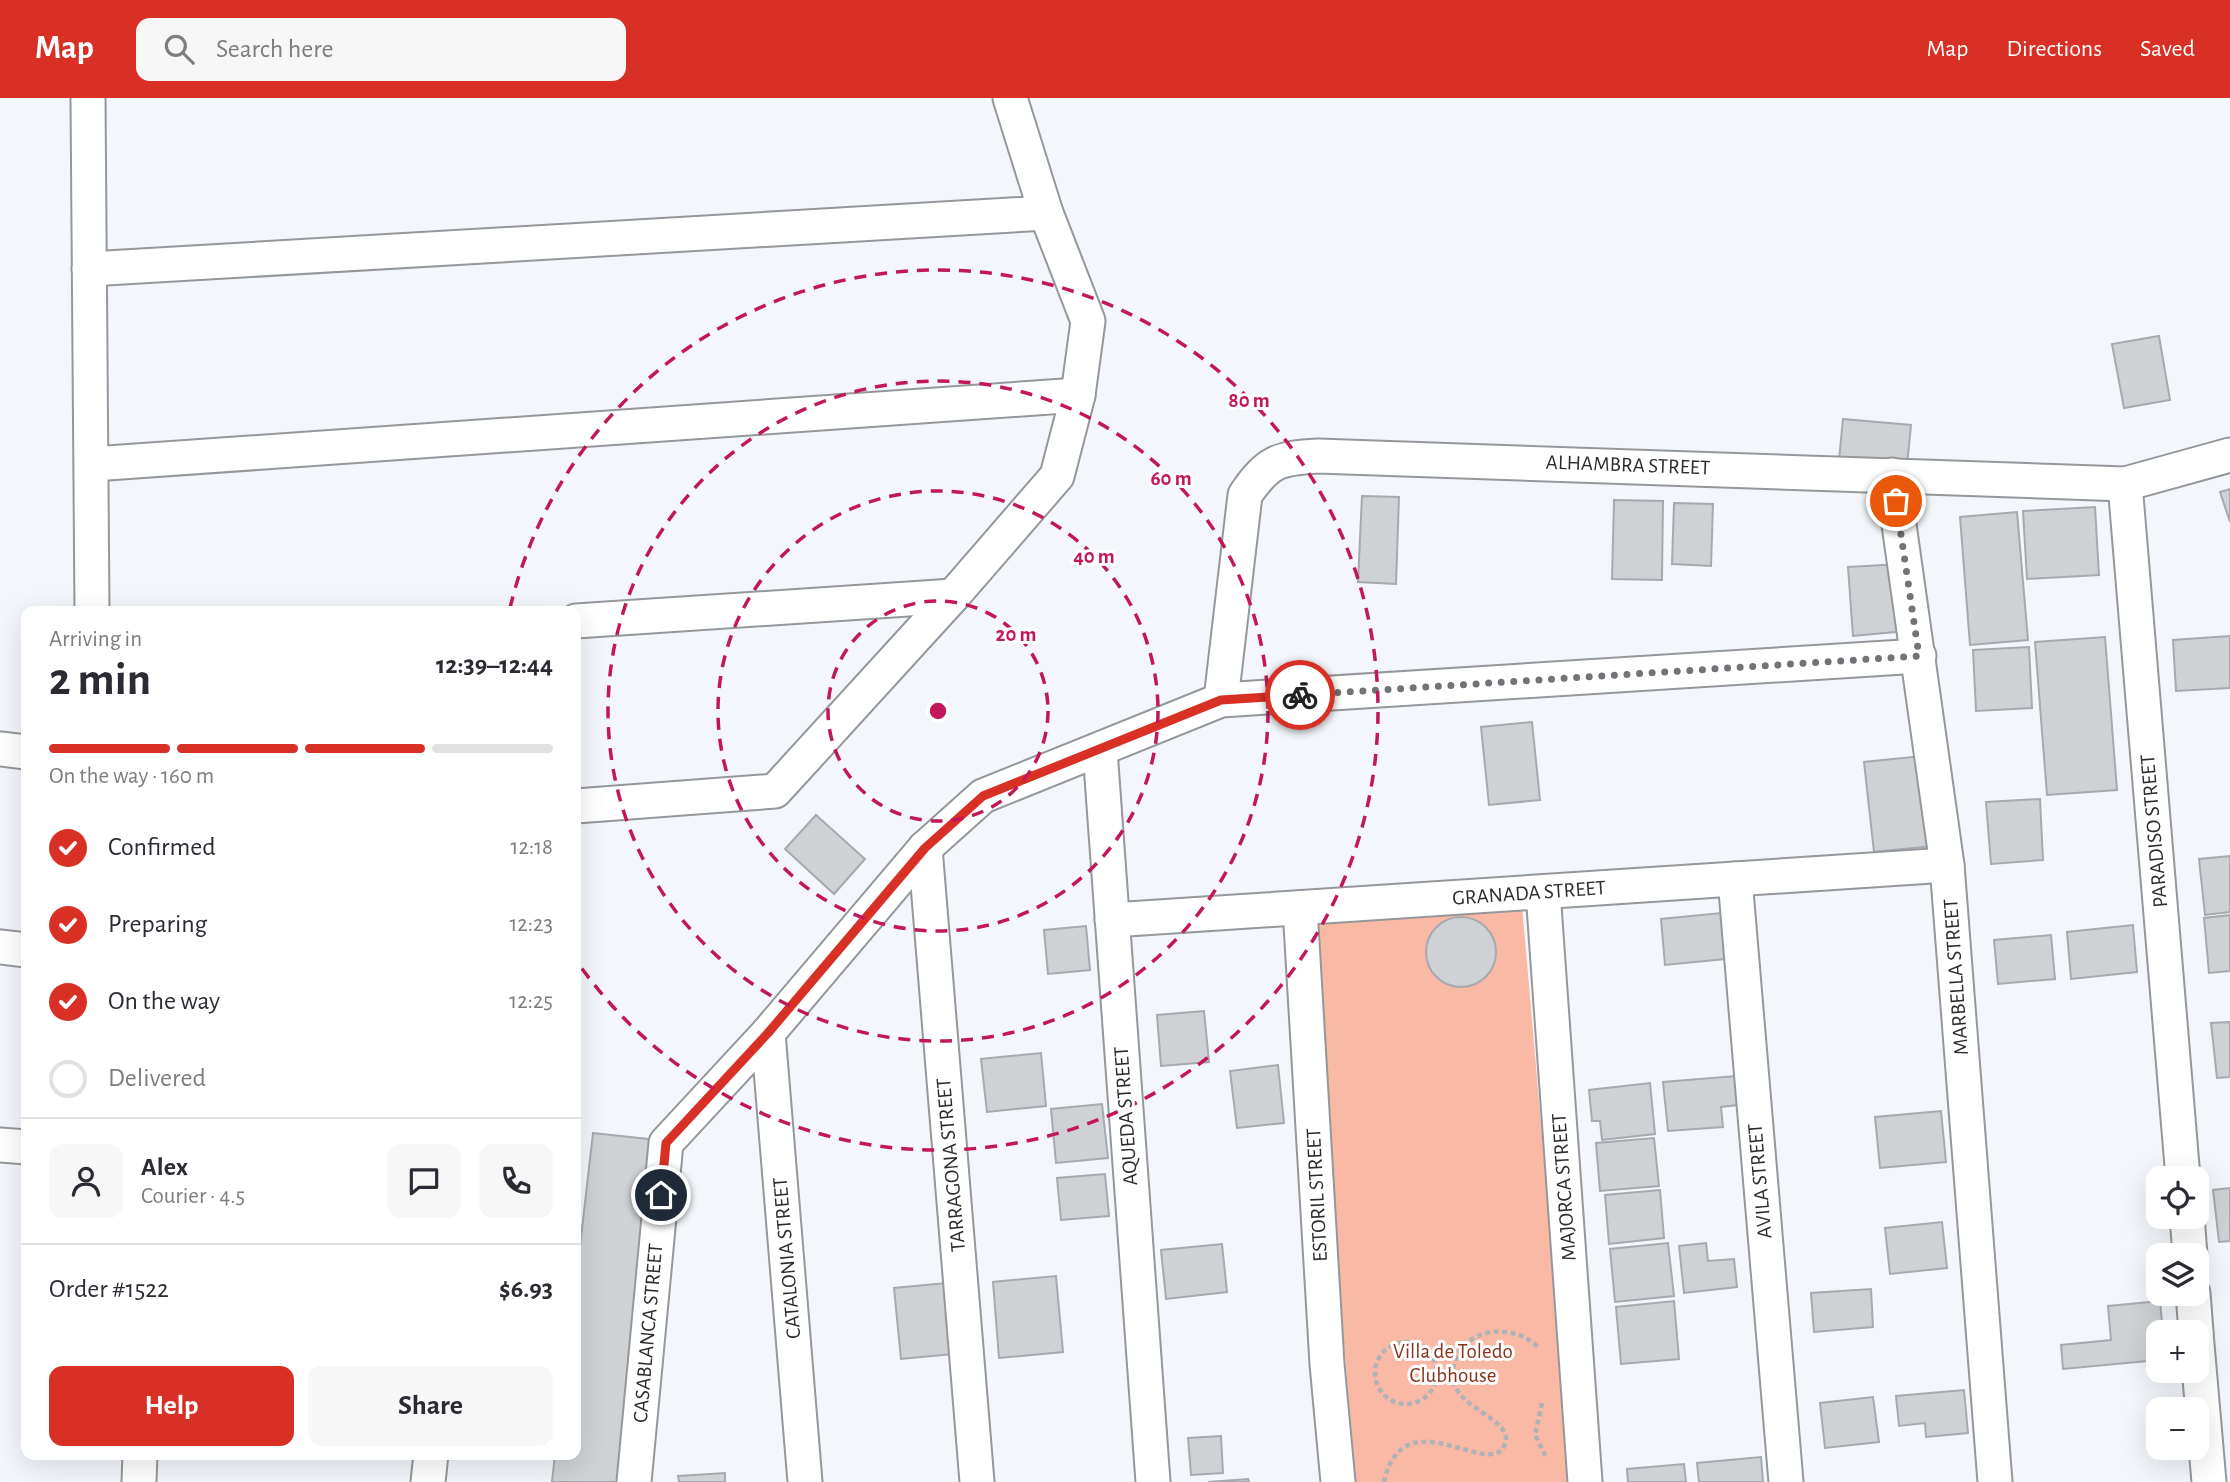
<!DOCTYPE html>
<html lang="en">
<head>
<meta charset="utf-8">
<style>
	body { margin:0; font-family:"Alegreya Sans",sans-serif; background:#f7f7f7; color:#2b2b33; height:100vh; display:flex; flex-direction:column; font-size:26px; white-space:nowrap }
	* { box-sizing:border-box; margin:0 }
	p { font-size:23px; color:#7c7c81 }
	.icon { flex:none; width:38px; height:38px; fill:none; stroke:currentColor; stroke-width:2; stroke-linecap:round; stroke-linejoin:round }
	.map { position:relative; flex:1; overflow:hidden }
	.panel { position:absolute; left:21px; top:508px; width:560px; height:854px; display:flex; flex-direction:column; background:#fff; border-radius:14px; box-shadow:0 7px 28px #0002 }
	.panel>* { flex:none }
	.tools { position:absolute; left:2146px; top:1068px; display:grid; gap:14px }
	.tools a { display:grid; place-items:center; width:63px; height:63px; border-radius:14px; background:#fff; box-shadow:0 7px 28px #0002; font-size:35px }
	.pin { position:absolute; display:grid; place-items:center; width:60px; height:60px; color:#fff; margin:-30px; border:4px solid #fff; border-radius:50%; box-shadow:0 2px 7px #0007 }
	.courier { position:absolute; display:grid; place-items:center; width:70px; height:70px; margin:-35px; border:5px solid #d93025; border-radius:50%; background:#fff; color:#222; box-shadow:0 2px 9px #0007 }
	.overview em { font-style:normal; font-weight:600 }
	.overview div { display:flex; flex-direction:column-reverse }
	.overview { display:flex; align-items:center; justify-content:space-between; height:119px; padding:0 28px }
	h1 { font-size:46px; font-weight:600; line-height:52px }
	.bar { display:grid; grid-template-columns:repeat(4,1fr); gap:10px 7px; align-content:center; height:84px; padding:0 28px }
	.bar i { height:9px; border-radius:5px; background:#e1e1e2 }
	.bar .on { background:#d93025 }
	.bar p { grid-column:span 4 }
	.line { display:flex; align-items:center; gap:18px; padding:0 28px; border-top:2px solid #e1e1e2 }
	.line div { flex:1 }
	.round { display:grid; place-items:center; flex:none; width:74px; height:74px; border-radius:14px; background:#f7f7f7 }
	ol { padding:0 28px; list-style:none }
	li { display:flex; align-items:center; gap:21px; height:77px }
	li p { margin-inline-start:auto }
	li .icon { padding:7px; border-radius:50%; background:#d93025; color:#fff; stroke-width:4 }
	li:last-child { color:#7c7c81 }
	li i { width:38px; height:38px; border:4px solid #e1e1e2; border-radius:50% }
	.cta { display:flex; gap:14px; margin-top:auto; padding:14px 28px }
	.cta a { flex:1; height:80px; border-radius:14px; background:#d93025; color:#fff; font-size:28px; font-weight:600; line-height:80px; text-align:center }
	.cta a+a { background:#f7f7f7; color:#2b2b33 }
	header { display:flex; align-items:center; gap:42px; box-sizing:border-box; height:98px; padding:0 35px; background:#d93025; color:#fff }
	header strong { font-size:33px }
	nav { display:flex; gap:38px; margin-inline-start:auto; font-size:24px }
	.search { width:490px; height:63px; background:#f7f7f7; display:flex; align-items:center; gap:18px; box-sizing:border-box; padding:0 24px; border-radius:14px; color:#7c7c81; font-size:26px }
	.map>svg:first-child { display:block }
</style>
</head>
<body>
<header>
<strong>Map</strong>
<div class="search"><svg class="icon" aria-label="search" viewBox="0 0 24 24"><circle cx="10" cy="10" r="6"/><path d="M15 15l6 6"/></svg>Search here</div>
<nav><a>Map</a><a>Directions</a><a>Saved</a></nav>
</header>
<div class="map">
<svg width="2230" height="1384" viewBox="0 0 2230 1384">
	<rect width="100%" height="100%" fill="#f3f7fb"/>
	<polygon fill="#fab9a5" points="1522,807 1572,1384 1355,1384 1311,824"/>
	<g fill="#ced2d5" stroke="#a6a9ad" stroke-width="2">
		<polygon points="2159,238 2170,302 2124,310 2112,246"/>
		<polygon points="1843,321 1911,327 1907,368 1839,362"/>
		<polygon points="2230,391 2230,424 2220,394"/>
		<polygon points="1362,398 1399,399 1396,486 1358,484"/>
		<polygon points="1614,402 1663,403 1662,482 1612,481"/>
		<polygon points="1674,405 1713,406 1711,468 1672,466"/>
		<polygon points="2095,409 2099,477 2027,481 2023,413"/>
		<polygon points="2017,414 2028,542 1970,547 1960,419"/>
		<polygon points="1901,466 1906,533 1853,538 1848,469"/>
		<polygon points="2230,538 2230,590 2176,593 2173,542"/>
		<polygon points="2105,539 2117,692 2047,697 2035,544"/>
		<polygon points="2029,549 2032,610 1976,613 1973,552"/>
		<polygon points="1532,624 1540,702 1489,707 1481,629"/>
		<polygon points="1922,658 1932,748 1874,754 1864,664"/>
		<polygon points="2040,701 2043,762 1991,766 1986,704"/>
		<polygon points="816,717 865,761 834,796 785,751"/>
		<polygon points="2230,758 2230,814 2205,817 2199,761"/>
		<polygon points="1721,815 1725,861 1665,867 1661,821"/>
		<polygon points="2230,817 2230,873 2209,875 2204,820"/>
		<circle cx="1461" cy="854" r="35"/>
		<polygon points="2133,827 2137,874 2071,881 2067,834"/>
		<polygon points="1086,828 1090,872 1048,876 1044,832"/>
		<polygon points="2051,837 2055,881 1998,886 1994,842"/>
		<polygon points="1204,913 1209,964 1161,968 1157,917"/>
		<polygon points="2230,924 2230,979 2217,980 2211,925"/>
		<polygon points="1041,955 1046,1008 987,1014 981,961"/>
		<polygon points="1278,967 1284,1025 1237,1030 1230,973"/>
		<polygon points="1736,978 1738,1007 1721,1009 1723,1029 1668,1033 1663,984"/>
		<polygon points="1650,985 1655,1036 1602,1042 1600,1023 1592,1023 1589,992"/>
		<polygon points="1102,1006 1108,1060 1056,1065 1051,1011"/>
		<polygon points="1941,1013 1946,1064 1880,1070 1875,1019"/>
		<polygon points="593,1035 657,1042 621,1384 552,1384 555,1356 576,1356 576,1183"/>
		<polygon points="1654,1040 1659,1088 1600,1093 1596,1045"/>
		<polygon points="1105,1076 1109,1118 1061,1122 1057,1080"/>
		<polygon points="2230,1090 2230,1143 2219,1144 2213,1092"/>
		<polygon points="1660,1092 1664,1140 1609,1146 1605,1097"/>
		<polygon points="1942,1124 1947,1170 1890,1176 1885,1130"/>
		<polygon points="1668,1145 1674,1198 1615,1204 1610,1151"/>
		<polygon points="1706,1145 1708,1163 1734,1161 1737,1189 1684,1195 1679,1148"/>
		<polygon points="1222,1146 1227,1194 1166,1201 1161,1152"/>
		<polygon points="1056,1178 1063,1254 999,1260 993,1184"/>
		<polygon points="946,1185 953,1256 901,1261 894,1190"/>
		<polygon points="1871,1191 1873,1229 1814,1234 1811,1195"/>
		<polygon points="1674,1203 1679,1261 1621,1266 1616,1209"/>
		<polygon points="2160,1203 2163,1234 2158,1234 2158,1262 2063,1271 2061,1247 2111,1242 2108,1208"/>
		<polygon points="1964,1292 1968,1335 1926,1339 1925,1325 1899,1328 1896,1298"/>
		<polygon points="1873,1299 1879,1344 1825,1350 1820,1305"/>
		<polygon points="1221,1338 1223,1375 1191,1377 1188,1340"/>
		<polygon points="1761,1359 1763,1384 1699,1384 1697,1365"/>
		<polygon points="1684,1366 1686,1384 1628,1384 1627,1371"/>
		<polygon points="725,1375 725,1384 679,1384 678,1378"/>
		<polygon points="1248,1381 1249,1384 1208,1384"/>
	</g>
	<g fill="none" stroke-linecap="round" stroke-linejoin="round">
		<defs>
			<g id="minor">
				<polyline points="88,0 92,513"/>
				<polyline points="89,171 1046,115"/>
				<polyline points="93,366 1078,297"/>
				<polyline points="1892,377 1947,767 1995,1384"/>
				<polyline points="2125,386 2183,1080"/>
				<polyline points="576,523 953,498"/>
				<path d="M1221,602L1245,397C1268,363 1279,360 1318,358L2125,386L2230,357"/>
				<polyline points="0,651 26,654"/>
				<polyline points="1100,652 1153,1384"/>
				<polyline points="576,708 775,693 953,498 1057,378 1078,297 1088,223 1046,115 1010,0"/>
				<polyline points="925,750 977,1384"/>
				<polyline points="1735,781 1786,1384"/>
				<polyline points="1543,794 1585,1384"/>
				<polyline points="1300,810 1327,1266 1338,1384"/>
				<polyline points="1112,822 1947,767"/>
				<polyline points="0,849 26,852"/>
				<polyline points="768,935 805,1384"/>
				<polyline points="0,1047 26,1049"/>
				<polyline points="2187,1118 2190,1157"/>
				<polyline points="2193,1195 2196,1234"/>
				<polyline points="2196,1235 2209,1384"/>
				<polyline points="139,1384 140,1356"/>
				<polyline points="428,1384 431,1356"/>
				<polyline points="634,1384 666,1045 768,935 925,750 983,698 1221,602 1919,558"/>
			</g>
		</defs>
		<use href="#minor" stroke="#94989b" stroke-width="37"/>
		<g stroke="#b0b3b6" stroke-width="4.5" stroke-dasharray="5 3.5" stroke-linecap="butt">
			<circle cx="1406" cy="1275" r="31"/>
			<polyline points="1436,1267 1452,1284"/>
			<polyline points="1542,1305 1535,1337 1546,1359"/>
			<path d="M1384,1384C1403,1297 1491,1384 1505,1346C1514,1320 1454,1311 1453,1279C1451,1232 1510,1220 1539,1250"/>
		</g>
		<use href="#minor" stroke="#fff" stroke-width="33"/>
	</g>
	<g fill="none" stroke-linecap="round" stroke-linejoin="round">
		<polyline stroke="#717376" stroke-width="7" stroke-dasharray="0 12.6" points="1300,597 1919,558 1896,403"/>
		<polyline stroke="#d93025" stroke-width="9" points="661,1097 666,1045 768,935 925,750 983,698 1221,602 1300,597"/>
	</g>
	<g fill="none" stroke="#c2185b" stroke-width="3.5" stroke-dasharray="12 9">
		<circle cx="938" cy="613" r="110"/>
		<circle cx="938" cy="613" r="220"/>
		<circle cx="938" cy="613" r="330"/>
		<path d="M510 510A440 440 0 1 1 578 865"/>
	</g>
	<g text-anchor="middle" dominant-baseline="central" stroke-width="6" stroke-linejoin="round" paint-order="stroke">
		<g font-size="21" fill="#2b2c2e" stroke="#fff">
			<text transform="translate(1628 367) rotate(2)">ALHAMBRA STREET</text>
			<text transform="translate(2154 733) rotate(-95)">PARADISO STREET</text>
			<text transform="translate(1529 795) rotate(-4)">GRANADA STREET</text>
			<text transform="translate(1956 879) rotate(-94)">MARBELLA STREET</text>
			<text transform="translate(1126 1018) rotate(-94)">AQUEDA STREET</text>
			<text transform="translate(951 1067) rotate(-95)">TARRAGONA STREET</text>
			<text transform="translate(1760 1083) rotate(-95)">AVILA STREET</text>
			<text transform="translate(1564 1089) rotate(-94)">MAJORCA STREET</text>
			<text transform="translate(1317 1097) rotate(-93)">ESTORIL STREET</text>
			<text transform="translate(787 1160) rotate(-95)">CATALONIA STREET</text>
			<text transform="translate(648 1235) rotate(-85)">CASABLANCA STREET</text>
		</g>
		<g font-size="21" fill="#873319" stroke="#fff">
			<text x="1453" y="1253">Villa de Toledo<tspan x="1453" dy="24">Clubhouse</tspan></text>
		</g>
	</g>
	<circle cx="938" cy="613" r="10" fill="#c2185b" stroke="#fff" stroke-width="3.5"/>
	<g font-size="21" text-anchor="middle" font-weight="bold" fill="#c2185b" stroke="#fff" stroke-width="6" stroke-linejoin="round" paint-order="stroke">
		<text x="1249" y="309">80 m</text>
		<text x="1171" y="387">60 m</text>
		<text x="1094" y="465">40 m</text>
		<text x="1016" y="543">20 m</text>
	</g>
</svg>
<div class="tools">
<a><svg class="icon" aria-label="locate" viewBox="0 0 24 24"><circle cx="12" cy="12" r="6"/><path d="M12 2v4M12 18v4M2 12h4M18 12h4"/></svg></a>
<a><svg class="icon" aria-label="layers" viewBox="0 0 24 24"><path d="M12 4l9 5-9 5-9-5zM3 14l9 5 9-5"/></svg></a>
<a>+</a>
<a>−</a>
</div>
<div class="pin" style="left:1896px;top:403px;background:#ea580c"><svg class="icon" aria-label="bag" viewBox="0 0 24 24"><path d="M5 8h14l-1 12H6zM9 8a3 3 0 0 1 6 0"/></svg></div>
<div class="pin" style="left:661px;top:1097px;background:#1f2937"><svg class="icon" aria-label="home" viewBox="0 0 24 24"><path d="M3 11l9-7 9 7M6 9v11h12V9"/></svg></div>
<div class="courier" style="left:1300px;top:597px"><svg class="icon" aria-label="bike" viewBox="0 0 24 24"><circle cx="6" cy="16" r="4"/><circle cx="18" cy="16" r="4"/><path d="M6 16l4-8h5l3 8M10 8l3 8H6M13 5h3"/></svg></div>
<section class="panel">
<div class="overview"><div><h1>2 min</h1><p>Arriving in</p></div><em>12:39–12:44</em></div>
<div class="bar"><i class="on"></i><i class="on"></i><i class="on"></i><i></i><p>On the way · 160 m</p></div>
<ol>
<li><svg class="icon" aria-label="check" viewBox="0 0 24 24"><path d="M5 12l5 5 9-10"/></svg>Confirmed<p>12:18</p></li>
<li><svg class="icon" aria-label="check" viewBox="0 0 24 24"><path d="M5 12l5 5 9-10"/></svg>Preparing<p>12:23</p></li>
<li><svg class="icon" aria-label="check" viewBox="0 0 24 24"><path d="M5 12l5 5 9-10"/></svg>On the way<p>12:25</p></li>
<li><i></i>Delivered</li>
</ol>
<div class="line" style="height:126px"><a class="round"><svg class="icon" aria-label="person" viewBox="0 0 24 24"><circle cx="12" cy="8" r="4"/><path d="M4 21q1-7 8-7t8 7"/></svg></a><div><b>Alex</b><p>Courier · 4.5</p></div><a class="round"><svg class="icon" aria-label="chat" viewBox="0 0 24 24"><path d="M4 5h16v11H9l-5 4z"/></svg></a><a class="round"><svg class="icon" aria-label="phone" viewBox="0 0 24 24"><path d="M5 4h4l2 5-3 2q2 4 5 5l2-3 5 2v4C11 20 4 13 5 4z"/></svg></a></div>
<div class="line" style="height:91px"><div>Order #1522</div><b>$6.93</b></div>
<div class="cta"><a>Help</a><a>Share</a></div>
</section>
</div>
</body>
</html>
